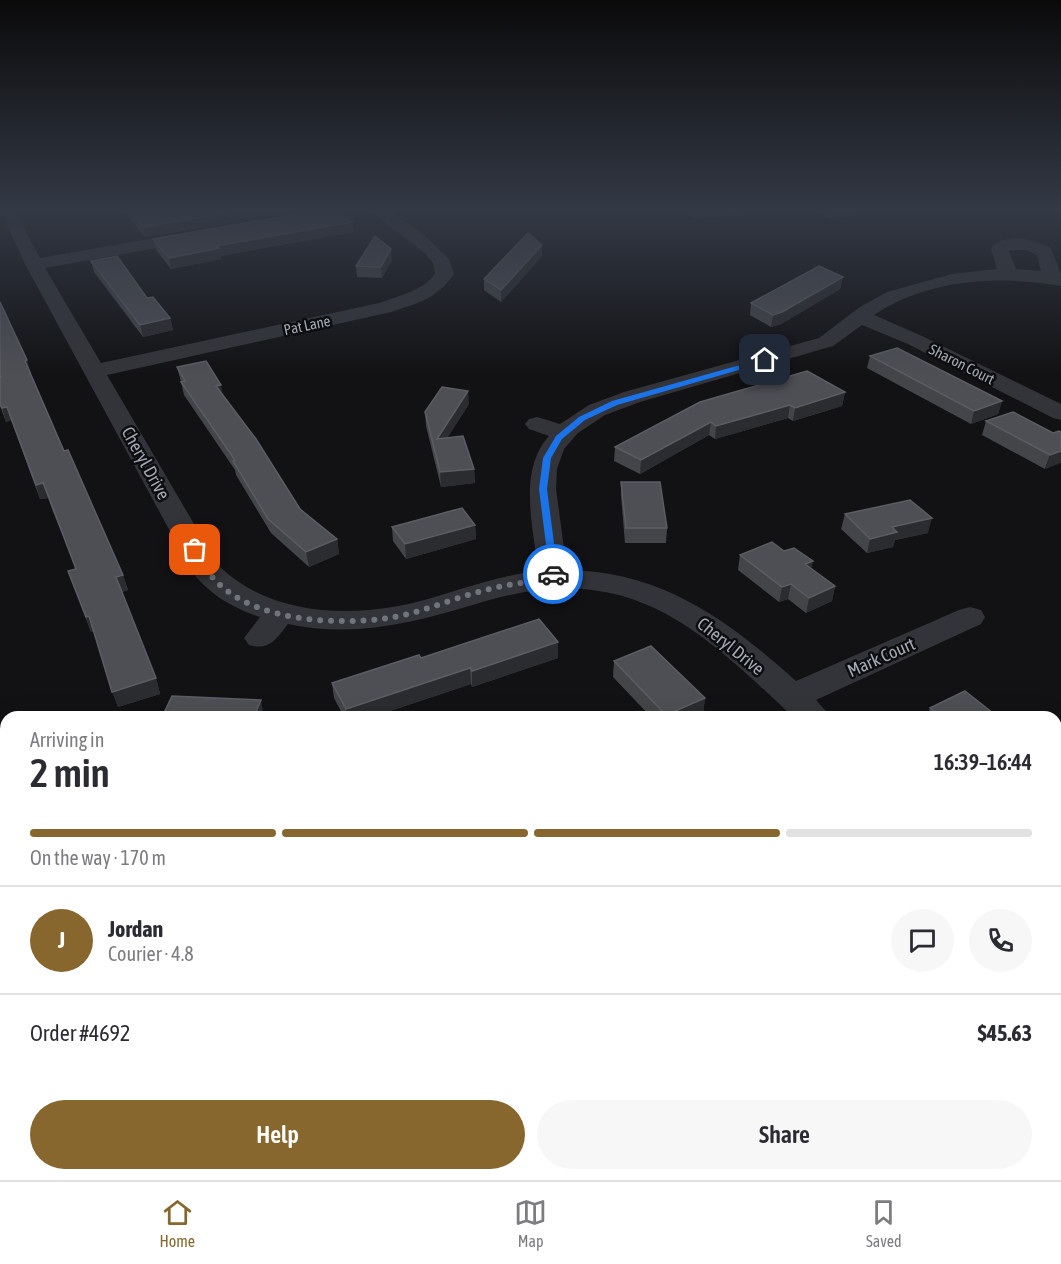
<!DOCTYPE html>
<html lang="en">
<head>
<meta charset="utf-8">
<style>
	body { margin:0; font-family:"Asap Condensed",sans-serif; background:#f7f7f7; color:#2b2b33; height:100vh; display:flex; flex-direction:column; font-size:22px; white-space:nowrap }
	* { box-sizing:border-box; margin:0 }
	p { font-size:20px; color:#7c7c81 }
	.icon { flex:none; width:33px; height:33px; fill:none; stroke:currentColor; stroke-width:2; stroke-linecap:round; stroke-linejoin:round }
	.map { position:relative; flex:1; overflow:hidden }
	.side { position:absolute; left:0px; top:711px; width:1062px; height:470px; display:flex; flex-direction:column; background:#fff; border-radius:18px 18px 0 0; box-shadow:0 6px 24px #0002 }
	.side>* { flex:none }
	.pin { position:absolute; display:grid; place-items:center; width:51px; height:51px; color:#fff; margin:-26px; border-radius:12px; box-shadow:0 3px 9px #0006 }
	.courier { position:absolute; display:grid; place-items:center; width:60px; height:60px; margin:-30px; border:4px solid #1a73e8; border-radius:50%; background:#fff; color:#222; box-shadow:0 2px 8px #0007 }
	.overview em { font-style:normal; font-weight:600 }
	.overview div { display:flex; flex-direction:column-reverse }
	.overview { display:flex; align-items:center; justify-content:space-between; height:102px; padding:0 30px }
	h1 { font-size:39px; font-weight:600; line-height:45px }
	.bar { display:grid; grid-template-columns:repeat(4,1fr); gap:9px 6px; align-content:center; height:72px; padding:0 30px }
	.bar i { height:8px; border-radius:4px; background:#e1e1e2 }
	.bar .selected { background:#87672d }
	.bar p { grid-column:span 4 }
	.line { display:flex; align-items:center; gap:15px; padding:0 30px; border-top:2px solid #e1e1e2 }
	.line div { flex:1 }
	.round { display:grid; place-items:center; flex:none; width:63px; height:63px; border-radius:32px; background:#f7f7f7 }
	.button { display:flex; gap:12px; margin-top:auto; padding:12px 30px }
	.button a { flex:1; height:69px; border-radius:36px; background:#87672d; color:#fff; font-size:24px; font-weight:600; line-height:69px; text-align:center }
	.button a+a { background:#f7f7f7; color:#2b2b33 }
	.dock { display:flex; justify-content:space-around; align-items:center; height:84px; border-top:2px solid #e1e1e2; background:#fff; font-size:16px; color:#7c7c81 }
	.dock a { display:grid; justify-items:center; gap:3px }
	.dock .selected { color:#87672d }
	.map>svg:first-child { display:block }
</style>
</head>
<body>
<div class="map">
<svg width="1061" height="1180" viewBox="0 0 1061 1180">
	<rect width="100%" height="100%" fill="#121214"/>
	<polygon fill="#1a221b" points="115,1175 115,1174 667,1175 658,1180 116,1180"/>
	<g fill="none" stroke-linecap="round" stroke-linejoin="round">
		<g fill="#333439" fill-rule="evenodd">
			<path d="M0,210H14L40,258L195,231L201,232L204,236L201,240L195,241L45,268L101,363L379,303C398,296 423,291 435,274L433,263L426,254L369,210H388L423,234L449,259L454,274C437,299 418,303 391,312L107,375L218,565C269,615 347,618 413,603C455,592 495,576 538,571C534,529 517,471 549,436L529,429L525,424L529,419L537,417L560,424L589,405L624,392L819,338L860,307L887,292L952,274L997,269L991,249C1004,231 1035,240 1051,248L1061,274V286C999,275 928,279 874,315L922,336L1061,404V420L1053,418L908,344L862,325L833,346L640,402L605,415L578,433L564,449L557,469L556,489L567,570C662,571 729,621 796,681L959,610L970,607L981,610L985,617L981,624L816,700L831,717H793C691,620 624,558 476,604C413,623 354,638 288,624C276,639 270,651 249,645L244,638L260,617C234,609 207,593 191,570L25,264ZM1012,250H1026L1037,255L1041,271L1016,269L1009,251Z"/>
			<polygon points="691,210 749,210 741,215 697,218 691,216 689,213"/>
			<polygon points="1056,919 1061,921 1061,995 1056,997"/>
			<polygon points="715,1174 772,1174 770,1180 712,1180"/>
		</g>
	</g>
	<g fill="#434549">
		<polygon points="123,210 308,210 145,237"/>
		<polygon points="812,210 877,210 833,219"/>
		<polygon points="352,222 353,232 220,256 221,259 171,269 156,250 153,239"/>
		<polygon points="542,245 542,256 501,302 484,290 484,279"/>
		<polygon points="392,260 382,278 357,277 356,266"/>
		<polygon points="91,261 147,298 170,318 173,330 143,337 94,272"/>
		<polygon points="843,277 840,289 781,324 771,327 750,315 751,303"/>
		<polygon points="0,302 27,360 30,373 64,451 123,575 128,590 122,592 156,678 160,694 118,707 94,632 91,632 68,571 76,569 52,509 48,498 40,499 11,420 6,422 0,406"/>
		<polygon points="870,356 1002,401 998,414 971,424 867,368"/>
		<polygon points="177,367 223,396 300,509 337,539 339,554 309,567 271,533 236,475 235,470 184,395 181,382"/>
		<polygon points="845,392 842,406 793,421 788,418 715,439 709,435 640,474 614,461 615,447 700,402"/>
		<polygon points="469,404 447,438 474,469 475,483 441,487 426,426 425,412"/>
		<polygon points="986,421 1053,433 1059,431 1045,469 982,435"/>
		<polygon points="621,482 667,528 666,543 625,543 621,496"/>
		<polygon points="845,514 928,533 895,540 893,547 867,553 841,529"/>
		<polygon points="475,525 476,539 406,559 393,541 392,527"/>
		<polygon points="784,551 811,569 835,586 832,601 806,613 788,599 779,602 738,570 740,555"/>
		<polygon points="558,642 558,658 472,687 471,684 372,717 344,717 334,698 332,683 421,658"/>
		<polygon points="614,661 705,698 703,714 695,717 651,717 613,677"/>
		<polygon points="930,708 998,717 927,717"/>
	</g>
	<g fill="#2b2c2f">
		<polygon points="247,210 308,210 145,237 143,227"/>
		<polygon points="834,210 877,210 833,219"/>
		<polygon points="352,222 353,232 220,256 221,259 171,269 169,258 216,246"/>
		<polygon points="542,245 542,256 501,302 501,290"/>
		<polygon points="391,249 392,260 382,278 381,267"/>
		<polygon points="843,277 840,289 781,324 771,327 773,315"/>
		<polygon points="170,318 173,330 143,337 140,325"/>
		<polygon points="27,360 31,373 29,373 25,361"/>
		<polygon points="221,385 223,398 216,386"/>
		<polygon points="468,391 469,404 438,453 437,439"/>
		<polygon points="845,392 842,406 793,421 795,408"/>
		<polygon points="1002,401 998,414 971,424 974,411"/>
		<polygon points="790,405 788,418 715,439 716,426"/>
		<polygon points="7,407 11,420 6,422 2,408"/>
		<polygon points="711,422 709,435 640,474 641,460"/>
		<polygon points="1061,451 1061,463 1045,469 1050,455"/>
		<polygon points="474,469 475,483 441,487 440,472"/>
		<polygon points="43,483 48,498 40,499 36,485"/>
		<polygon points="932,518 928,533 895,540 893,547 867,553 870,539 892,527"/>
		<polygon points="475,525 476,539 406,559 405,544"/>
		<polygon points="337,539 339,554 309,567 306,552"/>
		<polygon points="813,561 810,576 805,564"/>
		<polygon points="123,575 128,590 121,592 116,577"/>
		<polygon points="791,584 788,599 779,602 782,587"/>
		<polygon points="835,586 832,601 806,613 809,598"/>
		<polygon points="89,616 94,632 91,632 86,617"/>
		<polygon points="558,642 558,658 472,687 472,671"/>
		<polygon points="470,668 471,684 372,717 347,717 346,709"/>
		<polygon points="156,678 160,694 118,707 112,692"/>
		<polygon points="705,698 703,714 695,717 666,717 666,715"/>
		<polygon points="261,700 264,717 254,717"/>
		<polygon points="45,1174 55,1174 56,1180 45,1180"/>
	</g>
	<g fill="#4e4f55" stroke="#5b5d64" stroke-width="1.5">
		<polygon points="129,210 247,210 143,227"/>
		<polygon points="320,210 337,210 352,222 216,246 219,248 169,258 153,239"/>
		<polygon points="528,233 542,245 501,290 484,279"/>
		<polygon points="375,236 391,249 381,267 356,266"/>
		<polygon points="117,256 147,298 153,297 170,318 140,325 91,261"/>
		<polygon points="819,266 843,277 782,312 773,315 751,303"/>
		<polygon points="0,302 27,360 25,361 64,451 68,450 123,575 116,577 156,678 112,692 89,616 86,617 68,571 76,569 48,495 43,483 36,485 7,407 2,408 0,404 0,377 1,377 0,375"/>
		<polygon points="897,348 1002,401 974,411 870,356"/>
		<polygon points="206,361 221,385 216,386 256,439 300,509 337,539 306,552 268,519 233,461 235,460 181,382 185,381 177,367"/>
		<polygon points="807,371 845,392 795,408 790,405 716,426 711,422 641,460 615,447 700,402"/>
		<polygon points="442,387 468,391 437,439 463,436 474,469 440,472 425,412"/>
		<polygon points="1013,412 1053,433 1059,431 1061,432 1061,451 1050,455 986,421"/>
		<polygon points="621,482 660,482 667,528 626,528"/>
		<polygon points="910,500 932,518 892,527 897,532 870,539 845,514"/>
		<polygon points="462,508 475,525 405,544 392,527"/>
		<polygon points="772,542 784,551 794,548 813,561 805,564 835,586 809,598 791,584 782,587 740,555"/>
		<polygon points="539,619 558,642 472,671 470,668 346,709 332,683 419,655 421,658"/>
		<polygon points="651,646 705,698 666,715 614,661"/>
		<polygon points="965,691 998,717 941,717 930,708"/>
		<polygon points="172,696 261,700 254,717 162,717"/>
		<polygon points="6,1128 6,1174 45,1174 46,1180 0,1180 0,1131"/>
	</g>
	<linearGradient id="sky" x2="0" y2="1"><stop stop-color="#0a0a0b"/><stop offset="0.56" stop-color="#333945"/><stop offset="1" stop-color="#333945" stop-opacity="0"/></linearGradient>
	<rect width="1061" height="375" fill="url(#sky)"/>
	<polygon fill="#1a73e8" points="765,358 767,362 617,405 585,420 562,439 551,458 547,489 558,574 550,576 539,489 543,458 556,436 579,417 612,401"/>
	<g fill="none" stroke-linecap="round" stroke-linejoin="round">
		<path stroke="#70747d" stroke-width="6" stroke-dasharray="0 10.8" d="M195,550C202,562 208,574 219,584C259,622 337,625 389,618C421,613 451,599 482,591C505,584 530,582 554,579L553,574"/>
	</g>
	<g text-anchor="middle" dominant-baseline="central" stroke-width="5" stroke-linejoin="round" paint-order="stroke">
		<g font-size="15" fill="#a3a9b5" stroke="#0d0d0f">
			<text transform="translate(307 325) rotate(-12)">Pat Lane</text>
			<text transform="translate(962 364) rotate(27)">Sharon Court</text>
		</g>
		<g font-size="18" fill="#a3a9b5" stroke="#0d0d0f">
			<text transform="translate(146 463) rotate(61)">Cheryl Drive</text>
			<text transform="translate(731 646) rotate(39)">Cheryl Drive</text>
			<text transform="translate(881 657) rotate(-24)">Mark Court</text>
		</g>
	</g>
</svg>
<div class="pin" style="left:195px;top:550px;background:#ea580c"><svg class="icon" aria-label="bag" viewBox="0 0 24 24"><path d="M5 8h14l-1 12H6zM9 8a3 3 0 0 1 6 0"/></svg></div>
<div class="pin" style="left:765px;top:360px;background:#1f2937"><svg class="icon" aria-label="home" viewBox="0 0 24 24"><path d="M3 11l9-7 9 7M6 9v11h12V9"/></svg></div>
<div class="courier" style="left:553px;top:574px"><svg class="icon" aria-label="car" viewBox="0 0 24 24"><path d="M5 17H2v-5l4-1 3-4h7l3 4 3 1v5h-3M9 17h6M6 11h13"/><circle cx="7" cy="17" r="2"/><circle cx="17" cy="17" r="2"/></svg></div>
<section class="side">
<div class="overview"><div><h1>2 min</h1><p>Arriving in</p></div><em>16:39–16:44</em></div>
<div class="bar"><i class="selected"></i><i class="selected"></i><i class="selected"></i><i></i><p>On the way · 170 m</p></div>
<div class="line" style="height:108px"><b class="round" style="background:#87672d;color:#fff">J</b><div><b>Jordan</b><p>Courier · 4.8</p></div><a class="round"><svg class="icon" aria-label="chat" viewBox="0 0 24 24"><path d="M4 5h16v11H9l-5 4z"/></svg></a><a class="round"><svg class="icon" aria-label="phone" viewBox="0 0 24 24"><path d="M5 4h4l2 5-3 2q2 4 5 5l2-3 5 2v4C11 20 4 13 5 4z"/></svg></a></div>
<div class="line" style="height:78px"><div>Order #4692</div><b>$45.63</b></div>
<div class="button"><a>Help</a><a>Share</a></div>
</section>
</div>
<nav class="dock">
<a class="selected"><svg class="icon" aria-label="home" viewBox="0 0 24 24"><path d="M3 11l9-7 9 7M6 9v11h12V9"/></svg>Home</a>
<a><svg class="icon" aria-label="map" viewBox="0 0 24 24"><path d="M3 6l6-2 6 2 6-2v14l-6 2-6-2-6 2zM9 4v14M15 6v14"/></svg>Map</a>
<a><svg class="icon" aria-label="saved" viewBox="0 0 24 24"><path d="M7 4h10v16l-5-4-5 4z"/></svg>Saved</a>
</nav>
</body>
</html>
